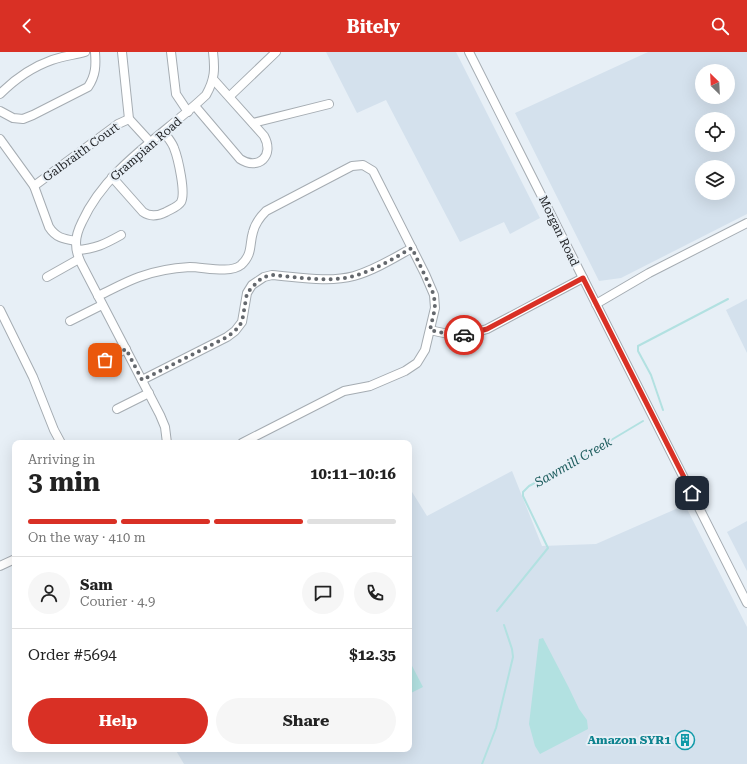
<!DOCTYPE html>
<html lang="en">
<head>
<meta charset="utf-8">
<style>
	body { margin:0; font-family:"Roboto Serif",serif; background:#f6f6f6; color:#222; height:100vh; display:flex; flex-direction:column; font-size:15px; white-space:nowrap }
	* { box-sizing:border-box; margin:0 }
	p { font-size:13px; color:#767676 }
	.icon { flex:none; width:22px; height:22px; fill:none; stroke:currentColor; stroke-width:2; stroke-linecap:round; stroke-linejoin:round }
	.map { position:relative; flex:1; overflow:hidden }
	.drawer { position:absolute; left:12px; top:388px; width:400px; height:312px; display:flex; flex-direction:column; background:#fff; border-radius:8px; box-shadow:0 4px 16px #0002 }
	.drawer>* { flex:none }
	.needle { width:26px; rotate:336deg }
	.controls { position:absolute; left:695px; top:12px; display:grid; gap:8px }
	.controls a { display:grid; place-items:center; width:40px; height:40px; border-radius:50%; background:#fff; box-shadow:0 4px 16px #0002; font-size:20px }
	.pin { position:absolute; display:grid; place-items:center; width:34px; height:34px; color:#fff; margin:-17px; border-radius:8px; box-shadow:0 2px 6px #0006 }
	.courier { position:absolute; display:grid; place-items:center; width:40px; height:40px; margin:-20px; border:3px solid #d93025; border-radius:50%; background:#fff; color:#222; box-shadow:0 1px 5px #0007 }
	.head em { font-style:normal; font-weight:700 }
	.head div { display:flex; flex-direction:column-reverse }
	.head { display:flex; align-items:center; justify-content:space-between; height:68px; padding:0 16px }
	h1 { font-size:26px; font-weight:700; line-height:30px }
	.bar { display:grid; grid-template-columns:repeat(4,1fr); gap:6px 4px; align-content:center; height:48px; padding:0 16px }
	.bar i { height:5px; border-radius:3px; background:#e0e0e0 }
	.bar .current { background:#d93025 }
	.bar p { grid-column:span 4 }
	.line { display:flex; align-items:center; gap:10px; padding:0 16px; border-top:1px solid #e0e0e0 }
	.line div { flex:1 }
	.round { display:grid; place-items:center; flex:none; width:42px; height:42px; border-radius:21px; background:#f6f6f6 }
	.cta { display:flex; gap:8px; margin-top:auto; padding:8px 16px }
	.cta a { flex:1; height:46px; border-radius:24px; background:#d93025; color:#fff; font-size:16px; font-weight:700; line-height:46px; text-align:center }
	.cta a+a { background:#f6f6f6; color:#222 }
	header { display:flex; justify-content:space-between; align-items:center; height:52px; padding:0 16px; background:#d93025; color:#fff; font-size:18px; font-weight:700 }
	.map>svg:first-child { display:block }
</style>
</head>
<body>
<header><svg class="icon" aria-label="back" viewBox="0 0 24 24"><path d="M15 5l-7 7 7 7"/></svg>Bitely<svg class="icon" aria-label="search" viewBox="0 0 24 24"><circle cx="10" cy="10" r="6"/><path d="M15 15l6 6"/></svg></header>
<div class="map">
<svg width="747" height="712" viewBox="0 0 747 712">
	<rect width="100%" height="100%" fill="#e7eff6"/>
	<g fill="#d4e1ed" fill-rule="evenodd">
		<polygon points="326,0 456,0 540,166 510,182 504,170 460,190 386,48 357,61"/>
		<path d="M648,0H747V162L621,226L599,229L515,61ZM702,19H728V45H702ZM702,67H728V93H702ZM702,115H728V141H702Z"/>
		<polygon points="747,247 747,301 726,258"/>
		<polygon points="512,419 542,494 596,492 685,453 747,575 747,712 184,712 175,697 409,697 409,435 427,464"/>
		<polygon points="747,469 747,519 727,480"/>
	</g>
	<g fill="#b2e1e1">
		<polygon points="543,586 569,636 579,657 587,668 588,677 540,702 535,694 529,672 539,587"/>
		<polygon points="409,608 423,635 409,642"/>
	</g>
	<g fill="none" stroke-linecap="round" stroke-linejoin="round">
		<g stroke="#b2e1e1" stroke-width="2">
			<polyline points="663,358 651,323 638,299 638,294 728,247"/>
			<polyline points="497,559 548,496 523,444 523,440 529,434 566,415 643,369"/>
			<polyline points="482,712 496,676 513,605 512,597 504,573"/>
		</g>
		<defs>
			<g id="minor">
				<polyline points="122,0 129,67 151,91"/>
				<polyline points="171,0 176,42 188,60"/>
				<polyline points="469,0 747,551"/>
				<path d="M0,42C15,27 32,15 52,8C63,4 74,3 85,0"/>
				<polyline points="230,44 276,0"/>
				<path d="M195,54L240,107C258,119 275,104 264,84L213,27"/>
				<path d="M0,59L13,66L23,67L33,63L88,35C96,23 96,13 95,0"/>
				<polyline points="253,71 329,52"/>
				<path d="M0,87L34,134L49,175C56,186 64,187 76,189"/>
				<path d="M112,125L143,160C150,165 158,164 166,160C171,157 178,155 181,150C186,141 178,106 174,96C172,90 167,85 164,80"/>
				<polyline points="34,134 118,72 129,67"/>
				<path d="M77,198C95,197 105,192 121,183"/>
				<polyline points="47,225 79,207"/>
				<path d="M98,244C111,238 125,230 139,225C155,219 173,216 190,215C204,215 230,222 241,213C253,202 249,193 253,180C255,172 260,165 266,159L352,114L363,113L373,119L425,222L434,243L435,256L425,298L417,311L405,319L370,334L344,339L242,391"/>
				<polyline points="596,252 649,221 747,171"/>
				<polyline points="0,258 33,325 54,378 61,391"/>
				<polyline points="70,269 102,253"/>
				<path d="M430,278C455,284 462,285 487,277L583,226"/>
				<polyline points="94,313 126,297"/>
				<path d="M142,328L227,285L235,279L242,270L247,241L252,233L264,225L272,223C298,225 328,231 354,224C375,218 394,206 412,196"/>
				<polyline points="117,357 149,341"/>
				<path d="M167,391L165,375L160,363L81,211C78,205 76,198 76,191C76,184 79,176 82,170C107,115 164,83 206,43C215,27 215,17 213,0"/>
				<polyline points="0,514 15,507"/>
			</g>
		</defs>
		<use href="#minor" stroke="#a5acb2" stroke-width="10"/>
		<use href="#minor" stroke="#fff" stroke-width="8"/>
	</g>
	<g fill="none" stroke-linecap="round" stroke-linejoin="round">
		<path stroke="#64686d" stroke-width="4" stroke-dasharray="0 7.2" d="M105,308L126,297L142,328L227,285L235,279L242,270L247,241L258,229L264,225L272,223C298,225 328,231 354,224C375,218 394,206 412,196L434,243L435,256L430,278L448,282L464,283"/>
		<polyline stroke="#d93025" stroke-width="5" points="464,283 487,277 583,226 692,441"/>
	</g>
	<defs>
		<symbol id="building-ring" viewBox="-11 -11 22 22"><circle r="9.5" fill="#e7eff6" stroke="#0f9aa8" stroke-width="1.5"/><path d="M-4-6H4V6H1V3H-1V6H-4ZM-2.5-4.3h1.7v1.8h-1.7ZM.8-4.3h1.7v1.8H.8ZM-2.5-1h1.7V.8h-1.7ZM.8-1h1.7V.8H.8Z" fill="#0f9aa8"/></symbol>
	</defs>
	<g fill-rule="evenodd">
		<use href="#building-ring" x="674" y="677" width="22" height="22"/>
	</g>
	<g text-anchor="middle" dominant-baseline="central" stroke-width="4" stroke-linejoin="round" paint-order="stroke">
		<g font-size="12" fill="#1e2023" stroke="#e7eff6">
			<text transform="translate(146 97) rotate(-41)">Grampian Road</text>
			<text transform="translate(81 100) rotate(-36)">Galbraith Court</text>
			<text transform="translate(559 179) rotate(64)">Morgan Road</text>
		</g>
		<g font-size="12" font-weight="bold" fill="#0d838f" stroke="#e7eff6" text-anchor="end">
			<text x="671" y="688">Amazon SYR1</text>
		</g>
		<g font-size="13" font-style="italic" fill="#1e5d5e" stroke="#e7eff6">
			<text transform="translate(573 410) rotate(-30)">Sawmill Creek</text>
		</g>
	</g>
</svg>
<div class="controls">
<a><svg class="needle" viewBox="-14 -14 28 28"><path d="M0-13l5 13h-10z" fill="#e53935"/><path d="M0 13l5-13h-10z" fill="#767676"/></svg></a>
<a><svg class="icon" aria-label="locate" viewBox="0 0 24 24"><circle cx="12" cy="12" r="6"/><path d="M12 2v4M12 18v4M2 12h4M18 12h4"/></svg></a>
<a><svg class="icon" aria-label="layers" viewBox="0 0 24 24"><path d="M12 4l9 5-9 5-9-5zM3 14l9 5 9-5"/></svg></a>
</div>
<div class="pin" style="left:105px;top:308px;background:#ea580c"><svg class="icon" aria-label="bag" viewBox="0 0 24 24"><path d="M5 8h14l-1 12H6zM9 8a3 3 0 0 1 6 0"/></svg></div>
<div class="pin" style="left:692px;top:441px;background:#1f2937"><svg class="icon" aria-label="home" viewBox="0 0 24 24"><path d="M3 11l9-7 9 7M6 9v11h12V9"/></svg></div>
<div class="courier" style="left:464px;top:283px"><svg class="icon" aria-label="car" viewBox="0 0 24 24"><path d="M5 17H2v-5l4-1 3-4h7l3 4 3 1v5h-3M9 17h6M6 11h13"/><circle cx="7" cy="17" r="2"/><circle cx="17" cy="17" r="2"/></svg></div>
<section class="drawer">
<div class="head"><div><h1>3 min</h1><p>Arriving in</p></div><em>10:11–10:16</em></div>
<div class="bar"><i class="current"></i><i class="current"></i><i class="current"></i><i></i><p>On the way · 410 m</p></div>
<div class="line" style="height:72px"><a class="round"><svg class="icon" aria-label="person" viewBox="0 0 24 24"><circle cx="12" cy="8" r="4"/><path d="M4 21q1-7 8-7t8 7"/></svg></a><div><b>Sam</b><p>Courier · 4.9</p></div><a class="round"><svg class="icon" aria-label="chat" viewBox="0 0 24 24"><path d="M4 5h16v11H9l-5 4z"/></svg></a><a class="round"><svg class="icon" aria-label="phone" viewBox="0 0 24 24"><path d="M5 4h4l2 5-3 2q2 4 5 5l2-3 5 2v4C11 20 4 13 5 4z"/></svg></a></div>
<div class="line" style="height:52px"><div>Order #5694</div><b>$12.35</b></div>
<div class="cta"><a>Help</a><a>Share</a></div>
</section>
</div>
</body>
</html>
